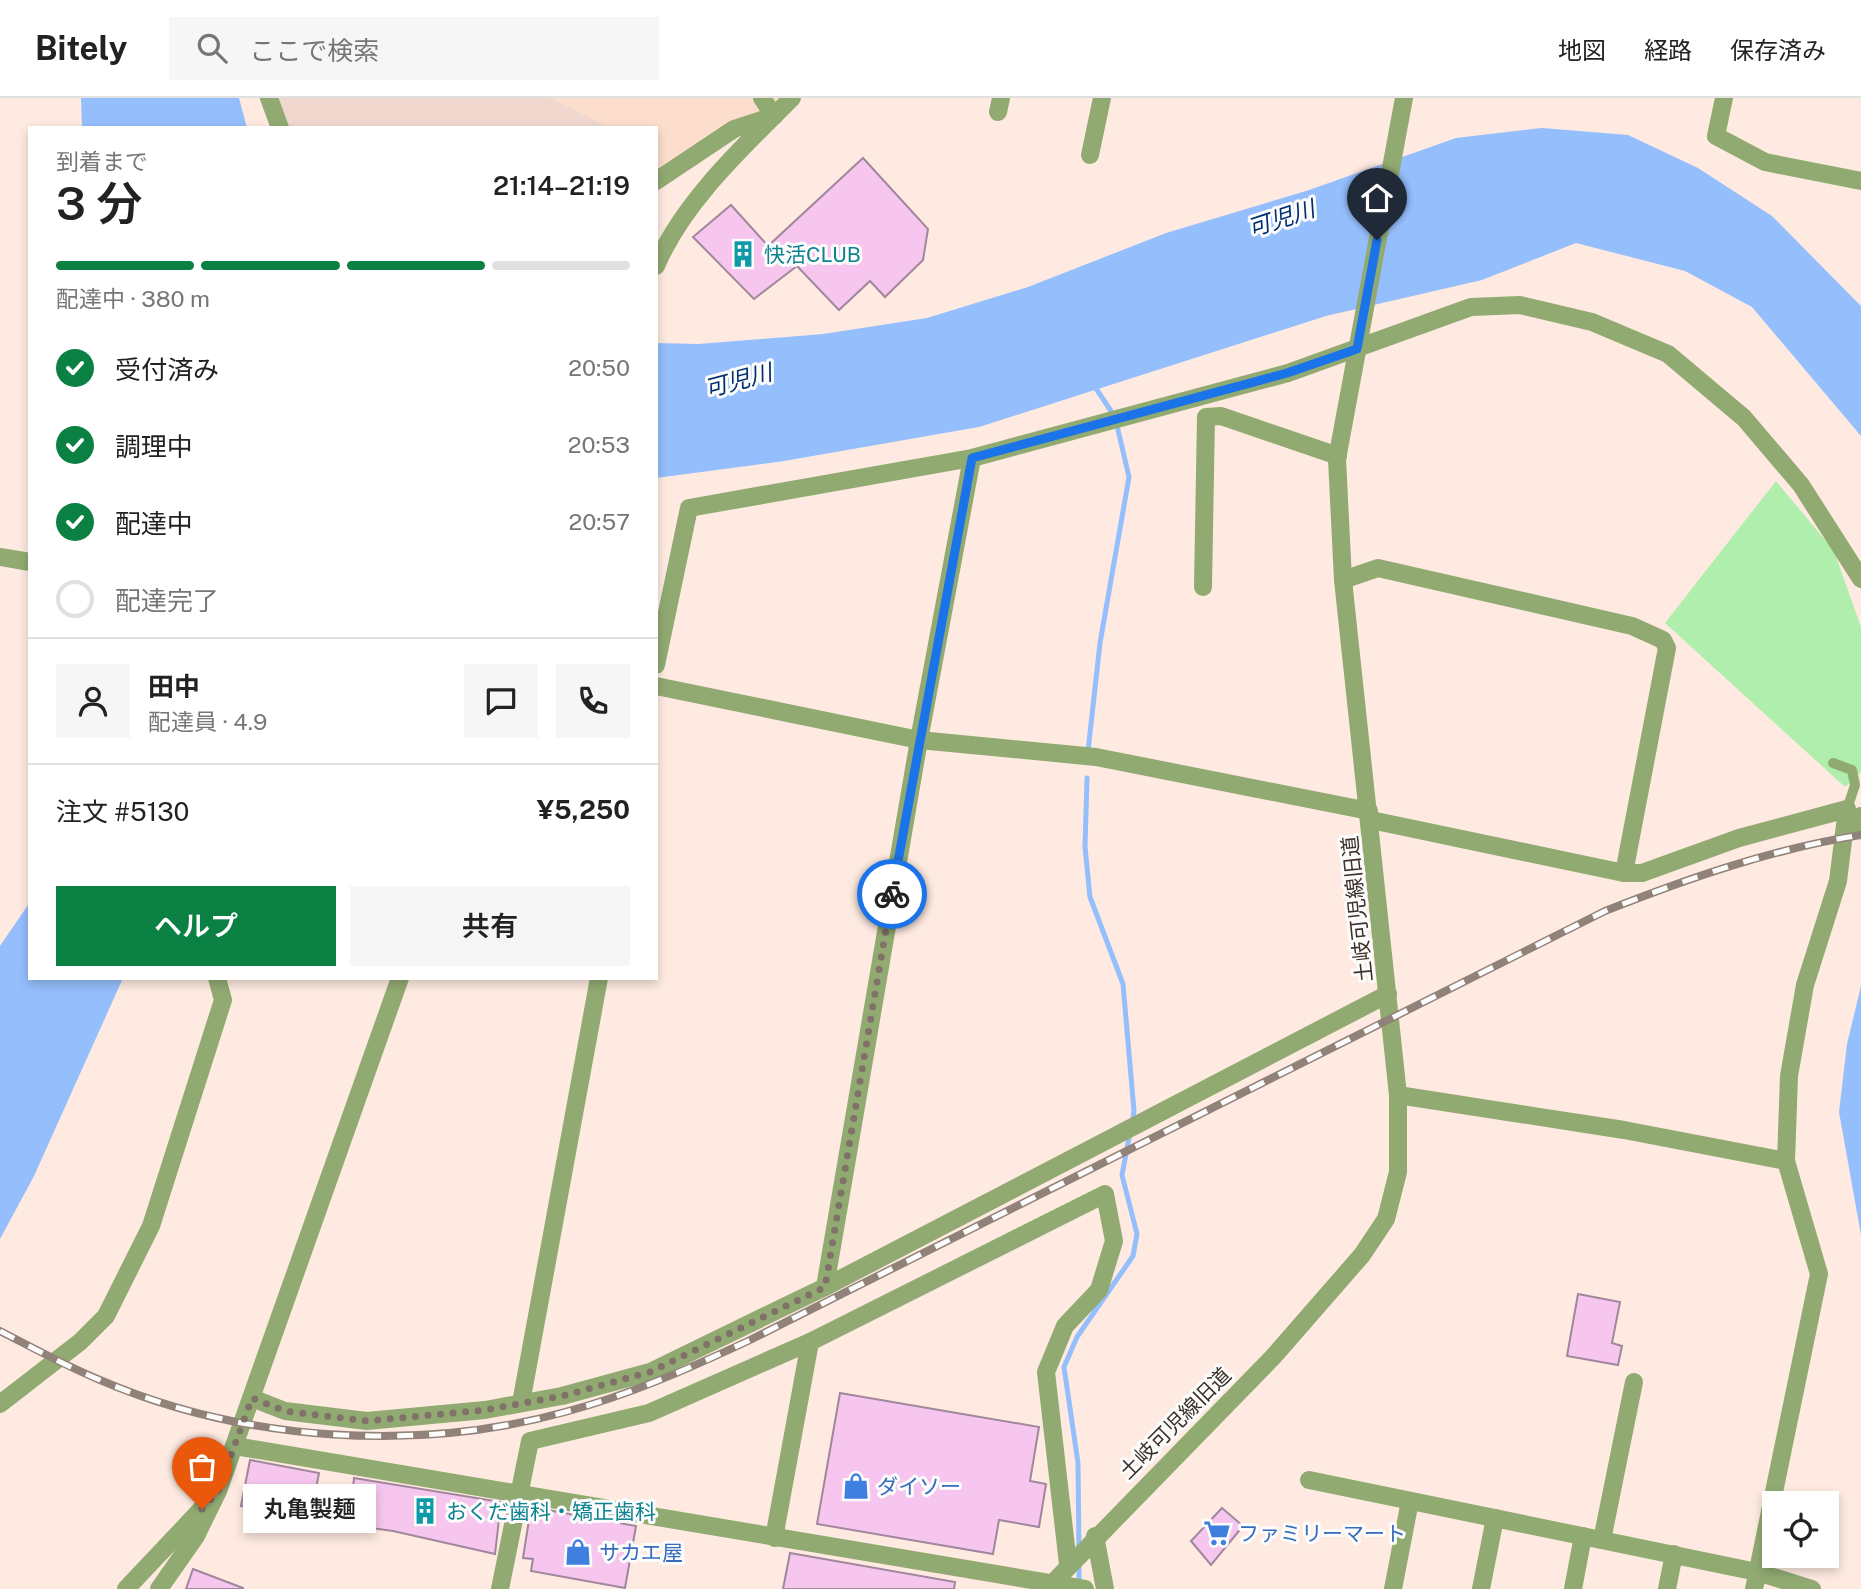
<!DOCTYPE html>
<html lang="ja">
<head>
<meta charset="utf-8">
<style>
	body { margin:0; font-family:"Public Sans","Noto Sans JP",sans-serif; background:#f6f6f6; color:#222; height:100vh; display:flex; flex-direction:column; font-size:26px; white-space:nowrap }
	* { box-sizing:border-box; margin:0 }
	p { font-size:23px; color:#767676 }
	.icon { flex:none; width:38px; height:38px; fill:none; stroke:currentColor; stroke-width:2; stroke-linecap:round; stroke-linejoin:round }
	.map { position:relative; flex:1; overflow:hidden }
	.panel { position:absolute; left:28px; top:28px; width:630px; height:854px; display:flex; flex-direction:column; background:#fff; border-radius:0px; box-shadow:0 4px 10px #0003 }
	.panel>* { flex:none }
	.tools { position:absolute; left:1762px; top:1393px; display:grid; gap:14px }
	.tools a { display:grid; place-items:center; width:77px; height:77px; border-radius:0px; background:#fff; box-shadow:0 4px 10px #0003; font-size:35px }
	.pin { position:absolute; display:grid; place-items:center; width:60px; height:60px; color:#fff; margin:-72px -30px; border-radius:50% 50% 50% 0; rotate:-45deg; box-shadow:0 0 7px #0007 }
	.pin .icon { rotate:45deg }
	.courier { position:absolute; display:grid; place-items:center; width:70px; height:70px; margin:-35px; border:5px solid #1a73e8; border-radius:50%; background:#fff; color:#222; box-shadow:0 2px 9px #0007 }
	.bubble { position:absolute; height:49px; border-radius:0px; background:#fff; box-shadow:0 4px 10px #0003; font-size:23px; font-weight:600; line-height:49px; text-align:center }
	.overview em { font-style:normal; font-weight:600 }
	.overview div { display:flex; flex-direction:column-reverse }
	.overview { display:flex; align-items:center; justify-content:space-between; height:119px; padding:0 28px }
	h1 { font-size:46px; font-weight:600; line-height:52px }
	.bar { display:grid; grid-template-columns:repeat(4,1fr); gap:10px 7px; align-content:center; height:84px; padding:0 28px }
	.bar i { height:9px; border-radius:5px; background:#e0e0e0 }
	.bar .current { background:#0b8043 }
	.bar p { grid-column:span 4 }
	.line { display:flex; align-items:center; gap:18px; padding:0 28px; border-top:2px solid #e0e0e0 }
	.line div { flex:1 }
	.round { display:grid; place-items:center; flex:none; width:74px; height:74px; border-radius:0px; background:#f6f6f6 }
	ol { padding:0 28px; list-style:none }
	li { display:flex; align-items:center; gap:21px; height:77px }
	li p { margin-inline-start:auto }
	li .icon { padding:7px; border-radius:50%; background:#0b8043; color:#fff; stroke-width:4 }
	li:last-child { color:#767676 }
	li i { width:38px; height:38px; border:4px solid #e0e0e0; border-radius:50% }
	.primary-button { display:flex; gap:14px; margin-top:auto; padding:14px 28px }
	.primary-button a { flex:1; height:80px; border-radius:0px; background:#0b8043; color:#fff; font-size:28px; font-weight:600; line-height:80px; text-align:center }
	.primary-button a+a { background:#f6f6f6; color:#222 }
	header { display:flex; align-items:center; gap:42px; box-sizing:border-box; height:98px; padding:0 35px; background:#fff; border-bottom:2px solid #e0e0e0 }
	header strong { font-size:33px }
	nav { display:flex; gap:38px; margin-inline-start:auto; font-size:24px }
	.search { width:490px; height:63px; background:#f6f6f6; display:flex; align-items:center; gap:18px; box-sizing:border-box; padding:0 24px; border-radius:0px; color:#767676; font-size:26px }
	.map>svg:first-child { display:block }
</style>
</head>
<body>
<header>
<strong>Bitely</strong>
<div class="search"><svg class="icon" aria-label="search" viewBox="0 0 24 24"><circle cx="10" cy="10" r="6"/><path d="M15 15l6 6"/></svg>ここで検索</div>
<nav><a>地図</a><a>経路</a><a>保存済み</a></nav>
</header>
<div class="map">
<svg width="1861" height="1491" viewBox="0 0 1861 1491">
	<rect width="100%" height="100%" fill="#feeae0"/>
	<polygon fill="#fdddcc" points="551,0 794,0 656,83 656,30 610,30"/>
	<polygon fill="#f0d8ce" points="269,0 551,0 610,30 280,30"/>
	<polygon fill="#afeeac" points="1776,383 1834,453 1861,529 1861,674 1845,689 1665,525"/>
	<g fill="#95befd">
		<polygon points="81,0 239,0 247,30 82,30"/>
		<polygon points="1542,30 1628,37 1698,70 1772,118 1861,208 1861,338 1752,209 1685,173 1576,145 1482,182 1326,218 979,329 784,363 656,380 656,245 698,246 823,236 927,220 1028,189 1166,135 1309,92 1456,40"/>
		<polygon points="30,804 30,880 123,880 34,1078 0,1141 0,848"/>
		<polygon points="1861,888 1861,1137 1839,1014 1847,946"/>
	</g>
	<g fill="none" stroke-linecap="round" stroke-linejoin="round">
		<g stroke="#95befd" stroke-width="5">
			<polyline points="1088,653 1100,545 1129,379 1115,319 1093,286"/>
			<polyline points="1087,680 1085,749 1090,799 1123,886 1134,1013 1132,1026"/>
			<polyline points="1079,1453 1078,1365 1064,1269 1077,1239 1133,1158 1137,1136 1122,1077 1130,1035"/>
			<polyline points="1079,1466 1079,1487"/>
		</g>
	</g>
	<g fill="#f6c6ee" stroke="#a0879c" stroke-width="2">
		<polygon points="863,60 928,131 923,162 885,199 870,183 839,212 797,168 754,201 693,139 731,107 768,148"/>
		<polygon points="1578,1196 1620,1204 1612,1245 1622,1248 1618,1267 1567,1258"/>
		<polygon points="840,1295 1039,1329 1030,1383 1046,1386 1039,1429 999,1422 993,1456 817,1426"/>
		<polygon points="250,1362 319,1375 310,1422 241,1408"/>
		<polygon points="354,1380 501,1404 495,1456 393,1433 349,1427"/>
		<polygon points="531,1409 636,1428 625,1490 531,1473 533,1461 523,1460"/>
		<polygon points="1222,1410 1243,1428 1211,1467 1191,1443"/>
		<polygon points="790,1455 955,1484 954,1491 783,1491"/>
		<polygon points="193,1471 243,1490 243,1491 186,1491"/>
	</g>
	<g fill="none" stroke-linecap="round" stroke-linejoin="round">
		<polyline stroke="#91aa72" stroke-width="10" points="1833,665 1852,672 1855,687 1847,711"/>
		<g stroke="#91aa72" stroke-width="18">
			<polyline points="269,0 280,30"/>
			<polyline points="1724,0 1716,38 1765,64 1861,83"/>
			<polyline points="998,14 1001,0"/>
			<polyline points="1090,57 1102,0"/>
			<polyline points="656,83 734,31 774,18"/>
			<polyline points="1343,482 1378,470 1632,528 1663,542 1667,550 1624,775 1371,722"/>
			<polyline points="1203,489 1206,319 1221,318 1338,358"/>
			<polyline points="656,567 689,410 972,360 1288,275 1471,209 1520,207 1592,224 1668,256 1744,320 1801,387 1861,481"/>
			<polyline points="656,588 919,642 1096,659 1369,713"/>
			<polyline points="1858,731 1861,718"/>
			<polyline points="1624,775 1642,775 1739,740 1847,711 1838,783 1805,887 1789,978 1786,1063"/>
			<polyline points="1398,997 1624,1032 1786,1063 1819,1176 1754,1491"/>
			<polyline points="825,1189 919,642 972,360"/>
			<polyline points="252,1300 285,1313 367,1323 485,1312 562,1298 650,1274 825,1189 1388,896"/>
			<polyline points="521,1305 599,880"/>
			<polyline points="0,1306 80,1244 106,1218 151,1128 223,902 217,880"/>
			<polyline points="235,1348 1085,1491"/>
			<polyline points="1309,1382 1757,1474 1812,1491"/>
			<polyline points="774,1440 810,1244 1105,1096 1114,1143 1099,1192 1065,1228 1046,1274 1068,1466"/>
			<polyline points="1602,1442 1634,1284"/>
			<polyline points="126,1491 210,1402"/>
			<polyline points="500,1491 530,1343 649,1315 810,1244"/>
			<polyline points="1393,1491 1410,1403"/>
			<polyline points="1481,1491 1495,1420"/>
			<polyline points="1573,1491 1583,1438"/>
			<polyline points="1667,1491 1674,1456"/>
		</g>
		<g stroke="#91aa72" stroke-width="18">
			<polyline points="762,0 774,18"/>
			<path d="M656,168C683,104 743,49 792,0"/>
			<polyline points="0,459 30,464"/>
			<polyline points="1095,1438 1105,1491"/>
			<polyline points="159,1491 196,1438 218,1393 400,880"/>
			<polyline points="1047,1491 1273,1259 1362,1157 1386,1121 1398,1074 1398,997 1343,482 1337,361 1404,0"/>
		</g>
		<defs>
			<path id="rail" d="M0,1233C33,1250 66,1268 100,1282C242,1343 416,1355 565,1314C629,1297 688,1271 748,1243L1605,813C1689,780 1772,751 1861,737"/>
		</defs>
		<use href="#rail" stroke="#918279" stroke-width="8"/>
		<use href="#rail" stroke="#fcfcfc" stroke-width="5" stroke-dasharray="16" stroke-linecap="butt"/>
	</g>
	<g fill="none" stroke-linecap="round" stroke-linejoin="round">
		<polyline stroke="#807169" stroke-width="7" stroke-dasharray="0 12.6" points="202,1411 218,1393 252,1300 285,1313 367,1323 485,1312 562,1298 650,1274 825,1189 892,796"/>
		<polyline stroke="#1a73e8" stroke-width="9" points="892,796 972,360 1287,275 1357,251 1377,142"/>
	</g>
	<defs>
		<symbol id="building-bare" viewBox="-9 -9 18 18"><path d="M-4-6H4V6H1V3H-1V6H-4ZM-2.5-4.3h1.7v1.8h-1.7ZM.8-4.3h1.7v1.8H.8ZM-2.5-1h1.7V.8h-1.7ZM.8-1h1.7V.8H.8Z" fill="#0f9aa8" stroke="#fcfcfc" stroke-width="2.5" paint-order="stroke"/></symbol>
		<symbol id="shop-bare" viewBox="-9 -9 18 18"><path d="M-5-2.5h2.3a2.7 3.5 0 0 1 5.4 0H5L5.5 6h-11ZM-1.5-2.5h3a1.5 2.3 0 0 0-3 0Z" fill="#3f7fe0" stroke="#fcfcfc" stroke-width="2.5" paint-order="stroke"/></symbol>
		<symbol id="supermarket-bare" viewBox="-9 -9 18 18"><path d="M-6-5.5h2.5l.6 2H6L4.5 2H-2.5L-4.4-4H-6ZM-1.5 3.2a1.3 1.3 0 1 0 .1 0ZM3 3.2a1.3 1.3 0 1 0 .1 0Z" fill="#3f7fe0" stroke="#fcfcfc" stroke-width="2.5" paint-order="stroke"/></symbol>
	</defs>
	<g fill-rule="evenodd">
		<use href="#building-bare" x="724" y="137" width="38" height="38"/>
		<use href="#shop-bare" x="837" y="1369" width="38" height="38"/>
		<use href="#building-bare" x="406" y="1394" width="38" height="38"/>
		<use href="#supermarket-bare" x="1198" y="1416" width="38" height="38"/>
		<use href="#shop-bare" x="559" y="1435" width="38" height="38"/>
	</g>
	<g text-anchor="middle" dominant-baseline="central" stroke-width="6" stroke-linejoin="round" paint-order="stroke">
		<g font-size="21" fill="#0d838f" stroke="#fcfcfc" text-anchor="start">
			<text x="764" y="156">快活CLUB</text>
			<text x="446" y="1413">おくだ歯科・矯正歯科</text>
		</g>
		<g font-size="21" fill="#3c3029" stroke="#fcfcfc">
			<text transform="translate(1357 811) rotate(-96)">土岐可児線旧道</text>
			<text transform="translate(1175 1325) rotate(-45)">土岐可児線旧道</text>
		</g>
		<g font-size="21" fill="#366cbe" stroke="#fcfcfc" text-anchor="start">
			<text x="877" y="1388">ダイソー</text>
			<text x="1238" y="1435">ファミリーマート</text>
			<text x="599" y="1454">サカエ屋</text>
		</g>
		<g font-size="23" font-style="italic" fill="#002f71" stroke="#fcfcfc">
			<text transform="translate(1281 120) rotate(-18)">可児川</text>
			<text transform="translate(738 282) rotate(-15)">可児川</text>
		</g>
	</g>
</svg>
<div class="tools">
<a><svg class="icon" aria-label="locate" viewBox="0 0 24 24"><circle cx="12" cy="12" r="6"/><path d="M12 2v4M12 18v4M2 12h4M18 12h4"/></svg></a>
</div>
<div class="pin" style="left:202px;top:1411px;background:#ea580c"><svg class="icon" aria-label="bag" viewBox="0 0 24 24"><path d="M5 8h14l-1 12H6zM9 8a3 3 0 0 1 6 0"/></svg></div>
<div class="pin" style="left:1377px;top:142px;background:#1f2937"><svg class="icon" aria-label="home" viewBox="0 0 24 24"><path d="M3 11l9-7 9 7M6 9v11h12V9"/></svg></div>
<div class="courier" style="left:892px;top:796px"><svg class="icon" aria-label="bike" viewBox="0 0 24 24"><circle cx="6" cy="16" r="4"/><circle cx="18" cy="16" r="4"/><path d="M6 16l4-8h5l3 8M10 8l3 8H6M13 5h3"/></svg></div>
<div class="bubble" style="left:243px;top:1386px;width:133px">丸亀製麺</div>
<section class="panel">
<div class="overview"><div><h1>3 分</h1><p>到着まで</p></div><em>21:14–21:19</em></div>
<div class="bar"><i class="current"></i><i class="current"></i><i class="current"></i><i></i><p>配達中 · 380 m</p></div>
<ol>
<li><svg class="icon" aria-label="check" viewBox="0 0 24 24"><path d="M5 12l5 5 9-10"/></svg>受付済み<p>20:50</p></li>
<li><svg class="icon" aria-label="check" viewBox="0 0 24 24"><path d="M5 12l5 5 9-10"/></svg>調理中<p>20:53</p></li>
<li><svg class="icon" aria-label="check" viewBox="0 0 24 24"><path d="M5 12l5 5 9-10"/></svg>配達中<p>20:57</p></li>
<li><i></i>配達完了</li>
</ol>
<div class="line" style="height:126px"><a class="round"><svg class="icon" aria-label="person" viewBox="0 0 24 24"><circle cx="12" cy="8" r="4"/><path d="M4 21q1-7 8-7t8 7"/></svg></a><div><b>田中</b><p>配達員 · 4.9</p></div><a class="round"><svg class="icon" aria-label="chat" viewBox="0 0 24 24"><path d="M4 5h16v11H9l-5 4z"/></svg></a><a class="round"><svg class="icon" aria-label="phone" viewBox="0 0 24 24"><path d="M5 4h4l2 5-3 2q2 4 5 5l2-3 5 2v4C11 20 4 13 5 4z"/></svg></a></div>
<div class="line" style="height:91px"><div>注文 #5130</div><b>¥5,250</b></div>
<div class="primary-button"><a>ヘルプ</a><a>共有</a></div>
</section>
</div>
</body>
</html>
